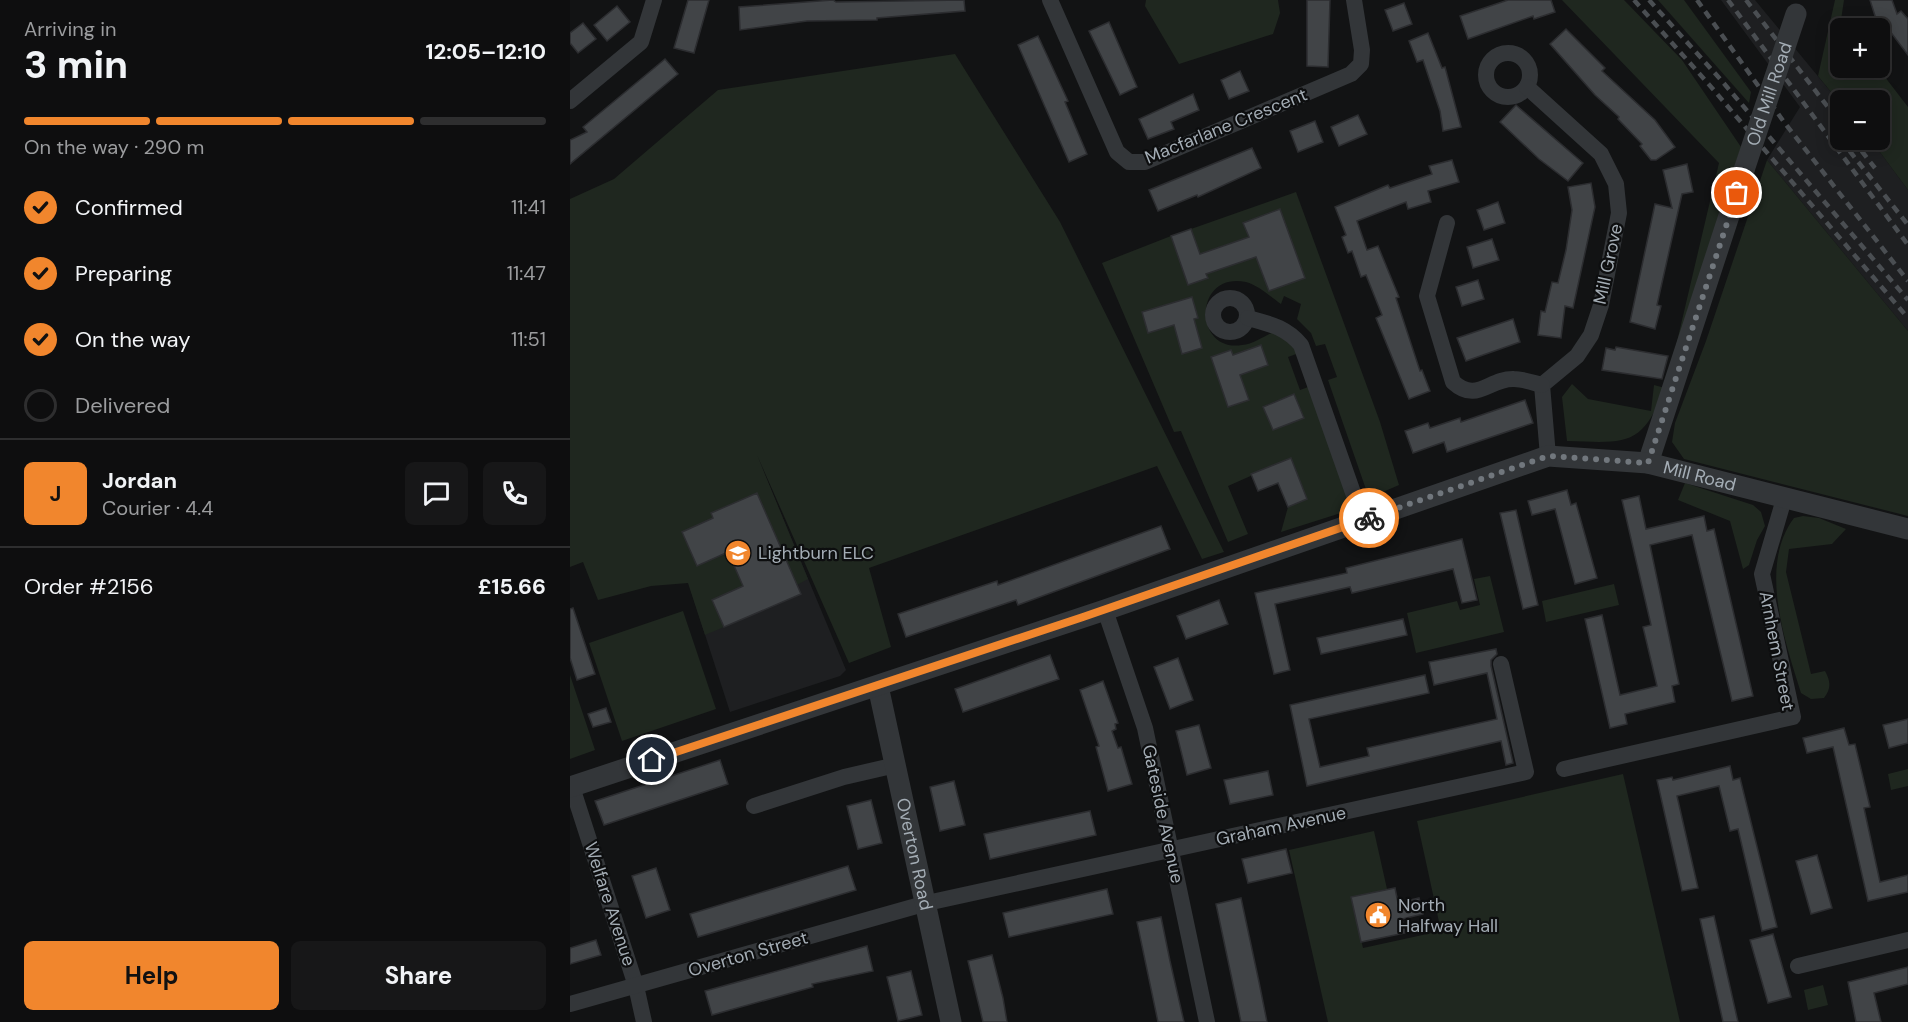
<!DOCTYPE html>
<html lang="en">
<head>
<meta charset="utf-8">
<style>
	body { margin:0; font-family:"DM Sans",sans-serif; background:#171718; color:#f1f3f6; height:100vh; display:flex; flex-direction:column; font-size:22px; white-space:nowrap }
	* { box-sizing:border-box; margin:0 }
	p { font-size:20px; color:#9b9c9e }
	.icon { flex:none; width:33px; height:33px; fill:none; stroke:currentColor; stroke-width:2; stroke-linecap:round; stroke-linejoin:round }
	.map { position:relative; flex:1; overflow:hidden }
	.details { display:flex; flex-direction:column; background:#0e0e0f; width:570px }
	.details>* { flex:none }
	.fabs { position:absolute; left:1260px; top:18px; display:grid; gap:12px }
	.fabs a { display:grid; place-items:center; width:60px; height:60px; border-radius:9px; background:#0e0e0f; box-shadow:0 3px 15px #0003,0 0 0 2px #2e2e2f; font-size:30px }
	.pin { position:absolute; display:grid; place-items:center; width:51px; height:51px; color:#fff; margin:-26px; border:3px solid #fff; border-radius:50%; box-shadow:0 2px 6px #0007 }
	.courier { position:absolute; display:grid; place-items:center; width:60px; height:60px; margin:-30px; border:4px solid #f1862d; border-radius:50%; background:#fff; color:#222; box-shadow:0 2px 8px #0007 }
	.head em { font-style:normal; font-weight:700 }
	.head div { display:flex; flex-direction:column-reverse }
	.head { display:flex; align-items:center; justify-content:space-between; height:102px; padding:0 24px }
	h1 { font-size:39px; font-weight:700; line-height:45px }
	.bar { display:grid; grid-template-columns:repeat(4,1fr); gap:9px 6px; align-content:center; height:72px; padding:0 24px }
	.bar i { height:8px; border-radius:4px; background:#2e2e2f }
	.bar .current { background:#f1862d }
	.bar p { grid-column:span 4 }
	.line { display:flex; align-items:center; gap:15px; padding:0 24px; border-top:2px solid #2e2e2f }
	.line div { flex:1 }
	.round { display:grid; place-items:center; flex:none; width:63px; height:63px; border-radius:9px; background:#171718 }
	ol { padding:0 24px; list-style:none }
	li { display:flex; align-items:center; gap:18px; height:66px }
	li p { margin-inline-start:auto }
	li .icon { padding:6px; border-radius:50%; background:#f1862d; color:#111; stroke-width:4 }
	li:last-child { color:#9b9c9e }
	li i { width:33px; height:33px; border:3px solid #2e2e2f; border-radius:50% }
	.action { display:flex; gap:12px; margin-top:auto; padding:12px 24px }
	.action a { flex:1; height:69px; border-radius:9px; background:#f1862d; color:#111; font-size:24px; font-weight:700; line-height:69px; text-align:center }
	.action a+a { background:#171718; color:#f1f3f6 }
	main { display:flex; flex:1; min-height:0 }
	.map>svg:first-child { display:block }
</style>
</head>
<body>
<main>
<section class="details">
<div class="head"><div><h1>3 min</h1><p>Arriving in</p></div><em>12:05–12:10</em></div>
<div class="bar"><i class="current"></i><i class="current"></i><i class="current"></i><i></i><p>On the way · 290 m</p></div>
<ol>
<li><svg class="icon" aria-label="check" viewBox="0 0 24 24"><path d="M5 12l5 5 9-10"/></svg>Confirmed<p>11:41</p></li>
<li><svg class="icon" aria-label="check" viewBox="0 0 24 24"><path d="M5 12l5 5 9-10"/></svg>Preparing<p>11:47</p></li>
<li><svg class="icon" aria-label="check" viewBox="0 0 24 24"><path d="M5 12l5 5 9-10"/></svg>On the way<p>11:51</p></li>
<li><i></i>Delivered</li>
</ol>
<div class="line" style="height:108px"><b class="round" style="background:#f1862d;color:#111">J</b><div><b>Jordan</b><p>Courier · 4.4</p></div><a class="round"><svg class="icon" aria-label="chat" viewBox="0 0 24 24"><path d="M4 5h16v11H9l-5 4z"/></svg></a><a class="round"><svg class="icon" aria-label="phone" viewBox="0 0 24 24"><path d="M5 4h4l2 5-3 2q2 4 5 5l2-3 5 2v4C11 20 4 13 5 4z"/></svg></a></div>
<div class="line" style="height:78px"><div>Order #2156</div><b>£15.66</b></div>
<div class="action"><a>Help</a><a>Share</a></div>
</section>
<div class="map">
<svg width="1338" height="1022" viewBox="0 0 1338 1022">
	<rect width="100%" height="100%" fill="#121314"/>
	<g fill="#1e1f21">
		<polygon points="1151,0 1185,0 1270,103 1270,140 1301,140 1338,190 1338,331 1197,160 1230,107"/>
		<polygon points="170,415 276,670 270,676 160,712 99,523 66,466 111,447"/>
	</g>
	<g fill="#1f271f" fill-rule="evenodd">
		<polygon points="576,0 708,0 710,13 703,34 609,64 575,6"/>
		<polygon points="992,0 1054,0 1112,60 1171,147 1105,350 1149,163"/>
		<polygon points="1088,0 1114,0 1181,92 1179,103"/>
		<polygon points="1265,0 1274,0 1271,20 1278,28 1270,28 1270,68 1308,68 1338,107 1338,190 1301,140 1310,140 1310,100 1270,100 1270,103 1248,76"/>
		<polygon points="385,54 490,222 654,552 632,559 587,466 299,568 321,647 279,663 187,455 238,579 227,585 187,493 141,513 143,518 127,566 158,552 173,586 142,600 154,627 135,635 118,583 81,586 28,600 13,562 0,567 0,199 44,179 148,90"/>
		<polygon points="1197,160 1338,331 1338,516 1114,459 1102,442 1105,423 1136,341"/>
		<path d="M726,192L810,422L829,485L799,498L758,380L767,377L755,344L746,346L741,333L727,319L731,304L714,296L711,304C701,297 688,285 676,282C623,271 623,353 672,345C684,344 695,335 706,331L729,353L718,357L730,390L741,386L779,504L774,512L711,532L718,507L737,499L721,458L658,486L678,534L658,542L611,431L604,432L532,263L601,236L618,285L638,278L636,274L665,264L658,244L630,254L621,229ZM724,394L734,417L703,430L694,406Z"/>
		<path d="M1002,384L1018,399L1081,411L1084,385L1095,388C1072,447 1057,443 997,441L992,397Z"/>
		<polygon points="1115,483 1183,505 1191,512 1195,526 1187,540 1179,565 1173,569 1160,521 1108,500"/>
		<path d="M1233,516L1249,518L1276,529L1262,544L1219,549L1216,572L1241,674L1255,671C1261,682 1261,689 1254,698L1241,699L1231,693C1215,641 1188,566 1224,518Z"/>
		<polygon points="920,576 934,632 846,653 837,613 887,601 890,610 910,605 904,579"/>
		<polygon points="1044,584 1049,605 976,622 972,601"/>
		<polygon points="113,611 146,709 52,741 19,643"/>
		<polygon points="0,675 25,750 0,759"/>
		<polygon points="1338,769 1338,786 1321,790 1318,774"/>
		<polygon points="1053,774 1110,1022 758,1022 719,850 804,831 817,889 781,898 793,948 871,931 847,821"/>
		<polygon points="1253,985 1258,1005 1238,1010 1234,990"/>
	</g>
	<g fill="#414447" stroke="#2c2d30" stroke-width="1.5">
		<polygon points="118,0 139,0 124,53 104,48"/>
		<polygon points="263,0 266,2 394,0 395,11 307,18 307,20 237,21 170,30 169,7"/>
		<polygon points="737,0 760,0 758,67 737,66"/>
		<polygon points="938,0 981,0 985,12 964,19 963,16 898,39 890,16"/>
		<polygon points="1300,0 1322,0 1327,14 1331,11 1338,19 1338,55 1310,18 1306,19"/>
		<polygon points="834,3 842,24 823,31 815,10"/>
		<polygon points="47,6 60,22 37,41 24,25"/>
		<polygon points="539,22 567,87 550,95 519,31"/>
		<polygon points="13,23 26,39 8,53 0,43 0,33"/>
		<polygon points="996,29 1035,68 1032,71 1085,120 1105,147 1086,160 1081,160 1070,146 1072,144 1048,119 1049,117 1025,95 980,44"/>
		<polygon points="858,33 872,68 875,67 891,127 873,131 870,111 853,60 847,62 839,41"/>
		<polygon points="468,36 498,101 495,102 517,154 499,162 448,45"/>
		<polygon points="95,59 108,74 0,164 0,140 17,132 13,127"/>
		<polygon points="670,71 679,91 659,99 651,80"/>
		<polygon points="623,94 629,110 601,122 604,129 578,139 569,119"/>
		<polygon points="946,105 1013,163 998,181 969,159 930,122"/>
		<polygon points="788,115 797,134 769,146 761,127"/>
		<polygon points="745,121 753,142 728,152 720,131"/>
		<polygon points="682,148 691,168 628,197 627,195 588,211 579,190"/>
		<polygon points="882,160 889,182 858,191 861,202 838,209 836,202 787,221 797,250 808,246 829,297 826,298 850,371 852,370 860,391 839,399 806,318 812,315 796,275 791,277 782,251 778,253 772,237 776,235 765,207 818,185 820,188 862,174 859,166"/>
		<polygon points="1117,164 1123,192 1112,194 1087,305 1091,306 1085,329 1060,322 1085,204 1102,208 1093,170"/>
		<polygon points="1021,183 1025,207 1003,308 995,306 991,338 968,335 971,311 975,312 982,282 988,283 996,250 1002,210 998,187"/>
		<polygon points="928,202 935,223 914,230 907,210"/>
		<polygon points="710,209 735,278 699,291 686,257 636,274 638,278 618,285 601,236 621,229 630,254 679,237 673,223"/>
		<polygon points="922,239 929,260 903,268 897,247"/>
		<polygon points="908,280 914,299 892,306 886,287"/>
		<polygon points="622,297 628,318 624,319 632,348 612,354 604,325 578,333 572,312"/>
		<polygon points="943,319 950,342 896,361 887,338"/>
		<polygon points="691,345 698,365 670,375 679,400 658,407 641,357 661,350 663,355"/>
		<polygon points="1046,347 1098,356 1092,379 1032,370 1036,348 1045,350"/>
		<polygon points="724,394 734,418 703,430 693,407"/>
		<polygon points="955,400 963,423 877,452 874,442 843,453 835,431 858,423 860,428 890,418 891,422"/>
		<polygon points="721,458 737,499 718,507 708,483 688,491 681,474"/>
		<polygon points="997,490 1001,505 1006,503 1027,578 1005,584 985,509 962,515 958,501"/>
		<polygon points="187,493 231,594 154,627 142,600 173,586 158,552 127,566 112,532 143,518 141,513"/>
		<polygon points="1069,496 1076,529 1134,516 1137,531 1144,529 1183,696 1162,701 1122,535 1080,545 1109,684 1102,686 1105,702 1055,714 1057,724 1040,728 1015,619 1032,615 1050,695 1087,686 1073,627 1081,625 1052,500"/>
		<polygon points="946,510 968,605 953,609 930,513"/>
		<polygon points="591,526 600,549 448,605 446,600 336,637 328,614 427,581 428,585"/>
		<polygon points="892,539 907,600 892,603 883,569 782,593 780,587 705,604 720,670 704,674 685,593 777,573 776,568"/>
		<polygon points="649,600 658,624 616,639 607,616"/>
		<polygon points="3,608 25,674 7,680 0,658 0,609"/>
		<polygon points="833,619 837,635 751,654 747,638"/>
		<polygon points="926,649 927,654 921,660 921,666 943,763 936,765 931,741 737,786 720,705 855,675 859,693 739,719 750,767 799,756 797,748 927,719 917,673 864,685 859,662"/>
		<polygon points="480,655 489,679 393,712 385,689"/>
		<polygon points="608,658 623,700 600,709 584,667"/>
		<polygon points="533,681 548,723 545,724 546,729 542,731 548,748 551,747 562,784 538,791 526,747 529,746 510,690"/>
		<polygon points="36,708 41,722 23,727 18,714"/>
		<polygon points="1338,719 1338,743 1319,748 1313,725"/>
		<polygon points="629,725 641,768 617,775 606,731"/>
		<polygon points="1274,728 1279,745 1285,744 1300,807 1294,808 1310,882 1338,875 1338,892 1298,901 1263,747 1237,753 1233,738"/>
		<polygon points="150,760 158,784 34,825 25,801"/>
		<polygon points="1160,766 1163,780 1170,778 1207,927 1192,931 1168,829 1160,831 1149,786 1107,796 1128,888 1112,891 1087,780 1102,777 1103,780"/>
		<polygon points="698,771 703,795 660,804 654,780"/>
		<polygon points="384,781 395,825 370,831 360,787"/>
		<polygon points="301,800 312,843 288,849 277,806"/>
		<polygon points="520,811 526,835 420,859 414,834"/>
		<polygon points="716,849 722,873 678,883 672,859"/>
		<polygon points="1247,855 1262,908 1241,914 1226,861"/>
		<polygon points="278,866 286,890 128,937 120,914"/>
		<polygon points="86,868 100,910 76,918 62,876"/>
		<polygon points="825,888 828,903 849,898 853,914 832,919 835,933 791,942 781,897"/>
		<polygon points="537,889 543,914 439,937 433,913"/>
		<polygon points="671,898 689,982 697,1022 671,1022 646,904"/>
		<polygon points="1144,916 1168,1022 1153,1022 1130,919"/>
		<polygon points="591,917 600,961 614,1022 588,1022 567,922"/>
		<polygon points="1203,934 1221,997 1198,1003 1180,940"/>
		<polygon points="26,940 31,955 0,964 0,948"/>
		<polygon points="297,946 303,971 242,984 243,987 142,1015 135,991"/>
		<polygon points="422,955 433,998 437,1022 413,1022 398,961"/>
		<polygon points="1338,967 1338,984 1304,993 1311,1022 1286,1022 1278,982"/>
		<polygon points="341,971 352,1015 328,1021 317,977"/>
	</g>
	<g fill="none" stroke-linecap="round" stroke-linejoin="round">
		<g stroke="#333639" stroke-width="16">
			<polyline points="480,0 547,152 559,162 575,162 781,74 791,64 792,50 784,0"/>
			<circle cx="938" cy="75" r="22"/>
			<polyline points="957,87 1031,154 1046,184 1049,213 1031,305 1021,335 1007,356 972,385 978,456"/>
			<polyline points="0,101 71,42 84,0"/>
			<path d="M877,223L857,296L883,382C907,404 919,378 944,379C953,379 964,383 972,385"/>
			<circle cx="660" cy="315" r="17"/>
			<path d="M678,318C700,324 716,327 731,345L793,521"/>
			<polyline points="535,610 575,728 637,1022"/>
			<polyline points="994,769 1223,717 1192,574 1214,499"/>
			<polyline points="2,787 66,986 74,1022"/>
			<polyline points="184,806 274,777 326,765"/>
			<polyline points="1228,966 1338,940"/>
			<polyline points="0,1004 357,903 956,772 931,664"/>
		</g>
		<g stroke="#333639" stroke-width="21">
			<polyline points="1078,463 1174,170"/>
			<path id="s1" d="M308,686L381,1022"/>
			<path id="s2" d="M0,787L535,610L978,456L1078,463L1338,529"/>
		</g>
		<g stroke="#4a4e52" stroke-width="4.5" stroke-dasharray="8 6" stroke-linecap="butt">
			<polyline points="1064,0 1142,88 1338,318"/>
			<polyline points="1079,0 1151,80 1338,300"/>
			<polyline points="1127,0 1214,122 1338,281"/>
			<polyline points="1158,0 1338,245"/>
			<polyline points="1176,0 1270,123"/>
			<polyline points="1271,140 1338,225"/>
			<polyline points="1283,140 1305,168"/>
		</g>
		<path stroke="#333639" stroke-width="21" id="s3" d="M1174,170L1226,14"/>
	</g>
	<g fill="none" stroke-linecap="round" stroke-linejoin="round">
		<polyline stroke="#71777d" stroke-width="6" stroke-dasharray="0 10.8" points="799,518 978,456 1078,463 1167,193"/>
		<polyline stroke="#f1862d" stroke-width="8" points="82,760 513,617 799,518"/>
	</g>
	<defs>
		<symbol id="school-disc" viewBox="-11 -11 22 22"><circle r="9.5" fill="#f1862d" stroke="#0d0e0f"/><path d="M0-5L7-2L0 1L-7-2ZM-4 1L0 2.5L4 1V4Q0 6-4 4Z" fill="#fff"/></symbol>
		<symbol id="civic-disc" viewBox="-11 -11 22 22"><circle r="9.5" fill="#f1862d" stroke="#0d0e0f"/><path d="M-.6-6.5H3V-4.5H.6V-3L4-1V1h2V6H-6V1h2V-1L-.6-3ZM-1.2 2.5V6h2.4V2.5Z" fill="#fff"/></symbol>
	</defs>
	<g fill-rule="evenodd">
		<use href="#school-disc" x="153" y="538" width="30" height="30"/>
		<use href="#civic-disc" x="793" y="900" width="30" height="30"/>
	</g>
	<g text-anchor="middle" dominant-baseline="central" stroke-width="4.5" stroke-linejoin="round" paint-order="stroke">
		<g font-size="18" fill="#a4adb5" stroke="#0d0e0f">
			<text stroke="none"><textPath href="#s3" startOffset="80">Old Mill Road</textPath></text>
			<text transform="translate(656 126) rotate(-22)">Macfarlane Crescent</text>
			<text transform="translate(1038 264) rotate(-78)">Mill Grove</text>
			<text stroke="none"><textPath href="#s2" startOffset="1186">Mill Road</textPath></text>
			<text transform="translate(1207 651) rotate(79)">Arnhem Street</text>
			<text transform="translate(593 814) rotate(78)">Gateside Avenue</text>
			<text transform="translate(711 826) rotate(-12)">Graham Avenue</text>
			<text stroke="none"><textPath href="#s1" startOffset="172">Overton Road</textPath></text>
			<text transform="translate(40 904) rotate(72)">Welfare Avenue</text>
			<text transform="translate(178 954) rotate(-16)">Overton Street</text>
		</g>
		<g font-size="18" fill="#a4adb5" stroke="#0d0e0f" text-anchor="start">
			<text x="188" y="553">Lightburn ELC</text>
			<text x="828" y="905">North<tspan x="828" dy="21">Halfway Hall</tspan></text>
		</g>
	</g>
</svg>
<div class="fabs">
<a>+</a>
<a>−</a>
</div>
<div class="pin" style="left:1167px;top:193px;background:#ea580c"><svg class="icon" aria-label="bag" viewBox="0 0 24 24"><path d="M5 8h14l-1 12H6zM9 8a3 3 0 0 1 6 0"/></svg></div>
<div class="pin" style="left:82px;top:760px;background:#1f2937"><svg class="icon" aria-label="home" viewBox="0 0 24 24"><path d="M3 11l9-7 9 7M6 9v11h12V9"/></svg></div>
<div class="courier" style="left:799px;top:518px"><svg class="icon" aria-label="bike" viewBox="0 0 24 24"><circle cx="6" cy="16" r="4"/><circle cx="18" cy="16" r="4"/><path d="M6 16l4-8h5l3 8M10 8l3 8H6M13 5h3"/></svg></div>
</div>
</main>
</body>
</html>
